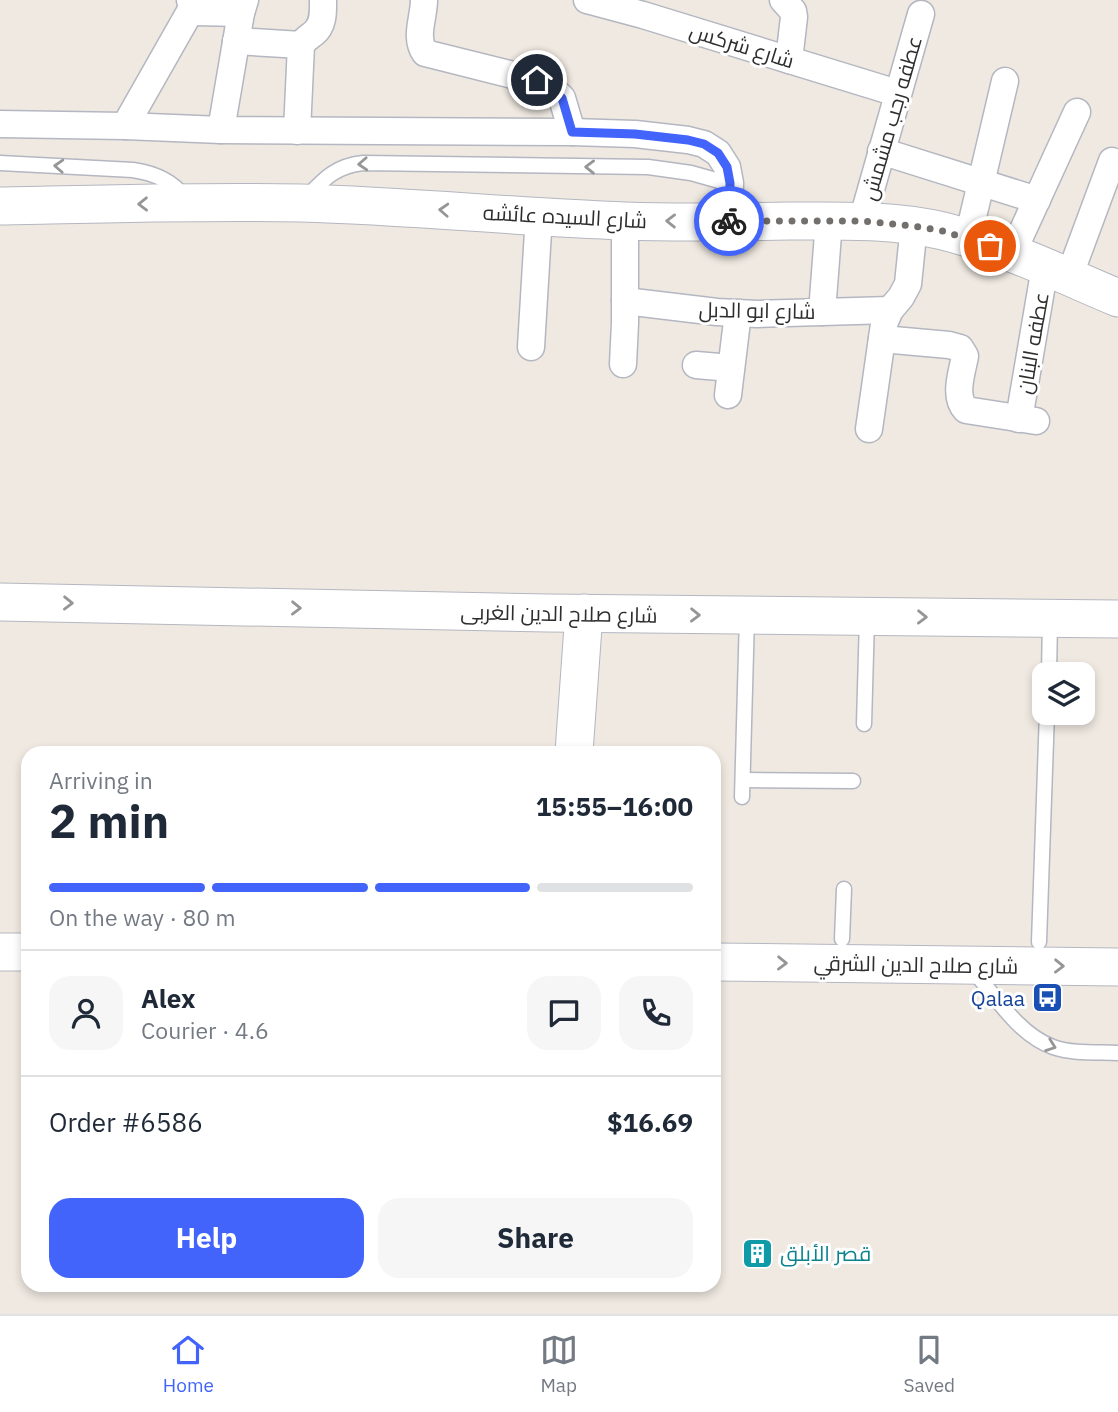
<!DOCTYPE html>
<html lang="en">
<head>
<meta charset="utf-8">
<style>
	body { margin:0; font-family:"IBM Plex Sans",Cairo,sans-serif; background:#f6f6f7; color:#1f2937; height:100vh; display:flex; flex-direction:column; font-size:26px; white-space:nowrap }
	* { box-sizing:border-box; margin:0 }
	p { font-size:23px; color:#747a83 }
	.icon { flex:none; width:38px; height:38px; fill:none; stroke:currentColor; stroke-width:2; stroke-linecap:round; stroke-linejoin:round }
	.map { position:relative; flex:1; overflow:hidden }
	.drawer { position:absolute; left:21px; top:746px; width:700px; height:546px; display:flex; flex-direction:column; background:#fff; border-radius:21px; box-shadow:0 4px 10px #0003 }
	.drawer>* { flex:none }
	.controls { position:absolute; left:1032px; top:662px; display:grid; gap:14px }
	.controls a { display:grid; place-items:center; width:63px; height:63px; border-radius:14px; background:#fff; box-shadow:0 4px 10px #0003; font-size:35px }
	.pin { position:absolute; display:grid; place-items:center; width:60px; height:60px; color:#fff; margin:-30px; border:4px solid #fff; border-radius:50%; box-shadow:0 2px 7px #0007 }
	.courier { position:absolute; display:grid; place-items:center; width:70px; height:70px; margin:-35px; border:5px solid #4264fb; border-radius:50%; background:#fff; color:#222; box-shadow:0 2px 9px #0007 }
	.head em { font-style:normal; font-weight:700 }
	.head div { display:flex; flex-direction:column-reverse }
	.head { display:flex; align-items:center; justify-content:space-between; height:119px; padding:0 28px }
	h1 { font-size:46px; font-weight:700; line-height:52px }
	.bar { display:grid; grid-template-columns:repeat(4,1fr); gap:10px 7px; align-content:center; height:84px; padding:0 28px }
	.bar i { height:9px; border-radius:5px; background:#e0e1e3 }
	.bar .on { background:#4264fb }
	.bar p { grid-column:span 4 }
	.line { display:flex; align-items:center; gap:18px; padding:0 28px; border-top:2px solid #e0e1e3 }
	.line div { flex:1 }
	.round { display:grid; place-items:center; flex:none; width:74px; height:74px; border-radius:21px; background:#f6f6f7 }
	.primary-button { display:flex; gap:14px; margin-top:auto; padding:14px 28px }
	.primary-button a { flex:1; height:80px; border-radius:21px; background:#4264fb; color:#fff; font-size:28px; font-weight:700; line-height:80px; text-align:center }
	.primary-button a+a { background:#f6f6f7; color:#1f2937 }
	.tabs { display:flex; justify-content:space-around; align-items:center; height:98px; border-top:2px solid #e0e1e3; background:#fff; font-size:19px; color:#747a83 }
	.tabs a { display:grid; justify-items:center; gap:4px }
	.tabs .on { color:#4264fb }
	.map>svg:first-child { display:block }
</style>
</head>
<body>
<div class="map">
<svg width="1118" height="1314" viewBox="0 0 1118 1314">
	<rect width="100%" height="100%" fill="#efe9e1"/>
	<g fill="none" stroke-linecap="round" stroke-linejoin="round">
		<defs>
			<g id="lane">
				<path d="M0,163L133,170C153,173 172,180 184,197"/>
				<path d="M305,199C324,179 335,166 363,163L648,167L691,173L730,184"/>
				<polyline points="1049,674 1050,620"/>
				<polyline points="864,724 867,618"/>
				<polyline points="743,780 853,781"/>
				<polyline points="742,797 747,616"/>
				<polyline points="842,939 844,889"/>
				<polyline points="1039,942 1047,712"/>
				<path d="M972,969C995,996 1019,1035 1053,1047C1073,1054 1097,1052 1118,1053"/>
			</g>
			<g id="street">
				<polyline points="190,0 192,8 195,12 241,13"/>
				<path d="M424,0C424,18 414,37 425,53L537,81L552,89L562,98L572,132"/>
				<polyline points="587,0 643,15 897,93"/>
				<polyline points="783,0 793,11 794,17 789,60"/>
				<polyline points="236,41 301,45"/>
				<polyline points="0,124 125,126 221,130 572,132 635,134 688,140 704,144 718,153 727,167 730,183 729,222"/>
				<polyline points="125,126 192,8"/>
				<polyline points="221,130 241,13 245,0"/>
				<path d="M297,131L301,45C305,39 309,37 314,33C324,25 323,11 323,0"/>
				<polyline points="881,151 1037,200"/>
				<polyline points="862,221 921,14"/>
				<polyline points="968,238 1005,81"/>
				<polyline points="1012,254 1077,112"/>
				<polyline points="1069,277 1112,161"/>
				<polyline points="625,301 717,312 757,314 890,310"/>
				<polyline points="822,312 829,221"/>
				<path d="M882,339L949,345L960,348L965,356C962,373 953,396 966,410L1036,421"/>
				<polyline points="531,347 539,215"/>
				<polyline points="623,364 625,323 625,221"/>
				<polyline points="696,365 731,368"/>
				<polyline points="728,395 738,313"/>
				<polyline points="1019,419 1045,267"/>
				<polyline points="869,429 884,324 890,310 901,297 908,284 914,225"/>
			</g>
			<g id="secondary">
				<path d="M0,206C100,204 201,201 301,203C409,206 517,217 625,221C680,223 735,222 790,221C840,221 893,219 943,231C1003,246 1061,274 1118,298"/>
				<polyline points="0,602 548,613 1118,619"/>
				<polyline points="574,752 584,613"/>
				<polyline points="0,952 28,952"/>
				<polyline points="714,962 1118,967"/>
			</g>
		</defs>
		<use href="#lane" stroke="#b4b7c1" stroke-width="17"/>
		<use href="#street" stroke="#b4b7c1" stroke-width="29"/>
		<use href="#secondary" stroke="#b4b7c1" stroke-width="39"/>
		<use href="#lane" stroke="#fff" stroke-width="14"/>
		<use href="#street" stroke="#fff" stroke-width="26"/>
		<use href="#secondary" stroke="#fff" stroke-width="37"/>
	</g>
	<defs><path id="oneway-chevron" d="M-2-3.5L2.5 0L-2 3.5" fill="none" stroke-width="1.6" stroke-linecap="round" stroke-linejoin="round" transform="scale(1.75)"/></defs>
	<g stroke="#969696">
		<use href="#oneway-chevron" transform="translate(363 164) rotate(177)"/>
		<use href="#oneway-chevron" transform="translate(59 166) rotate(-177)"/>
		<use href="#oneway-chevron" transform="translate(590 167) rotate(-179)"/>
		<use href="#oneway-chevron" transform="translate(143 204) rotate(179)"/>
		<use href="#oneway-chevron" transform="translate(444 210) rotate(-177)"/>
		<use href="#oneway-chevron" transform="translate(671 221) rotate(-179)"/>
		<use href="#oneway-chevron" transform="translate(68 603) rotate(1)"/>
		<use href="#oneway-chevron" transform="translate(296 608) rotate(1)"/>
		<use href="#oneway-chevron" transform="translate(695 615) rotate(1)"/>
		<use href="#oneway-chevron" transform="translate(922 617) rotate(1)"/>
		<use href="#oneway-chevron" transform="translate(782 963) rotate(1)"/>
		<use href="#oneway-chevron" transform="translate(1059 966) rotate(1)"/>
		<use href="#oneway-chevron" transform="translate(1051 1046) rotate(20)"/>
	</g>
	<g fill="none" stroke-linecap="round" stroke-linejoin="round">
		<polyline stroke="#726f6d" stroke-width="7" stroke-dasharray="0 12.6" points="729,221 862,221 914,226 943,231 990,246"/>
		<polyline stroke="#4264fb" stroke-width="9" points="537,80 552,89 562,98 572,132 635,134 688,140 704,144 718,153 727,167 730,183 729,221"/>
	</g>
	<defs>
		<symbol id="bus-square" viewBox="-11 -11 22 22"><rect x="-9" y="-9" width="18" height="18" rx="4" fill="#1a4fb4" stroke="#fff"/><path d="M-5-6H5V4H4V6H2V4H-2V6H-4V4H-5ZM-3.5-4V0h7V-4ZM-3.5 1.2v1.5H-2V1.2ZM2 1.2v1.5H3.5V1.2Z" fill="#fff"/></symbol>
		<symbol id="building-square" viewBox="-11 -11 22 22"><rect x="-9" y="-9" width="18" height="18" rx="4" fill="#0f9aa8" stroke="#fff"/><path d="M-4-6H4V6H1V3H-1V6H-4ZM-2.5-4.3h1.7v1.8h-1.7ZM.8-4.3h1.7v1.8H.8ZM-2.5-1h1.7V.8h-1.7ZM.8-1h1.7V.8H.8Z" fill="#fff"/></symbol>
	</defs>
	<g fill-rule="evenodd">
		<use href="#bus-square" x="1030" y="980" width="35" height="35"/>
		<use href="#building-square" x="740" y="1236" width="35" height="35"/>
	</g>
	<g text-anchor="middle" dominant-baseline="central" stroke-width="6" stroke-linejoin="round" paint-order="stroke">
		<g font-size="21" fill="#2e2e2e" stroke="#fff">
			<text transform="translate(742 45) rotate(17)">شارع شركس</text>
			<text transform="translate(891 118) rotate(-74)">عطفه رجب مشمش</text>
			<text transform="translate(565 216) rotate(3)">شارع السيده عائشه</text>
			<text transform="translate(757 310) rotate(1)">شارع ابو الدبل</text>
			<text transform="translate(1032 343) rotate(-80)">عطفه البنان</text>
			<text transform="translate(559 613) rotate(1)">شارع صلاح الدين الغربى</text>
			<text transform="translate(916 964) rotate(1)">شارع صلاح الدين الشرقي</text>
		</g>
		<g font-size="21" fill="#164399" stroke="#fff" text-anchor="end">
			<text x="1025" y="998">Qalaa</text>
		</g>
		<g font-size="21" fill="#0d838f" stroke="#fff" text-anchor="start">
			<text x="780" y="1253">قصر الأبلق</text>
		</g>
	</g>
</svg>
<div class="controls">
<a><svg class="icon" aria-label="layers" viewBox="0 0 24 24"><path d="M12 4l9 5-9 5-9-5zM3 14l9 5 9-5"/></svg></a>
</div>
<div class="pin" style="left:990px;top:246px;background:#ea580c"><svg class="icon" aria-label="bag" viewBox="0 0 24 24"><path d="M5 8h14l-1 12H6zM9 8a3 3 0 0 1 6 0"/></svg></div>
<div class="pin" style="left:537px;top:80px;background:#1f2937"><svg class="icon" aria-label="home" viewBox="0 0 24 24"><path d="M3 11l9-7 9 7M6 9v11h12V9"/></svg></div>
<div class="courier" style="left:729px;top:221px"><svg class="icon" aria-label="bike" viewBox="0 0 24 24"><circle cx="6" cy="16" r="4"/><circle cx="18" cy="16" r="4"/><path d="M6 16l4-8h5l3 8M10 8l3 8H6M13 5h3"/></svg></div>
<section class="drawer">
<div class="head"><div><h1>2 min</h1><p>Arriving in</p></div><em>15:55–16:00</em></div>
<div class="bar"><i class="on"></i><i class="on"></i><i class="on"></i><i></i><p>On the way · 80 m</p></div>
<div class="line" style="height:126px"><a class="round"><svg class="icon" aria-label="person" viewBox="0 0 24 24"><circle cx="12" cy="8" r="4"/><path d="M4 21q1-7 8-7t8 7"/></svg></a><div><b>Alex</b><p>Courier · 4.6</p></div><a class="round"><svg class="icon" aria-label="chat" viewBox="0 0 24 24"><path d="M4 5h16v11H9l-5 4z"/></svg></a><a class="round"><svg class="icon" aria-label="phone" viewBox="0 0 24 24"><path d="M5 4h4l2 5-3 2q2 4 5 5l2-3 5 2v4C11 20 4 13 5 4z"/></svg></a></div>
<div class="line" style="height:91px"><div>Order #6586</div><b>$16.69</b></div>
<div class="primary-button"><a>Help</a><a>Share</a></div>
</section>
</div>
<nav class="tabs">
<a class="on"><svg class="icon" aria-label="home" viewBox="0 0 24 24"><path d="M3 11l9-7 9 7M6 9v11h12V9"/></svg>Home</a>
<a><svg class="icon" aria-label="map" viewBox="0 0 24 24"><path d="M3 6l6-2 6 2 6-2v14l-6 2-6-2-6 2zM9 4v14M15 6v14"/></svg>Map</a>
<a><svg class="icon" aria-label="saved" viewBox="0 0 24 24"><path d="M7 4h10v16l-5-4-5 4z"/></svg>Saved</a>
</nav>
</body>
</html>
